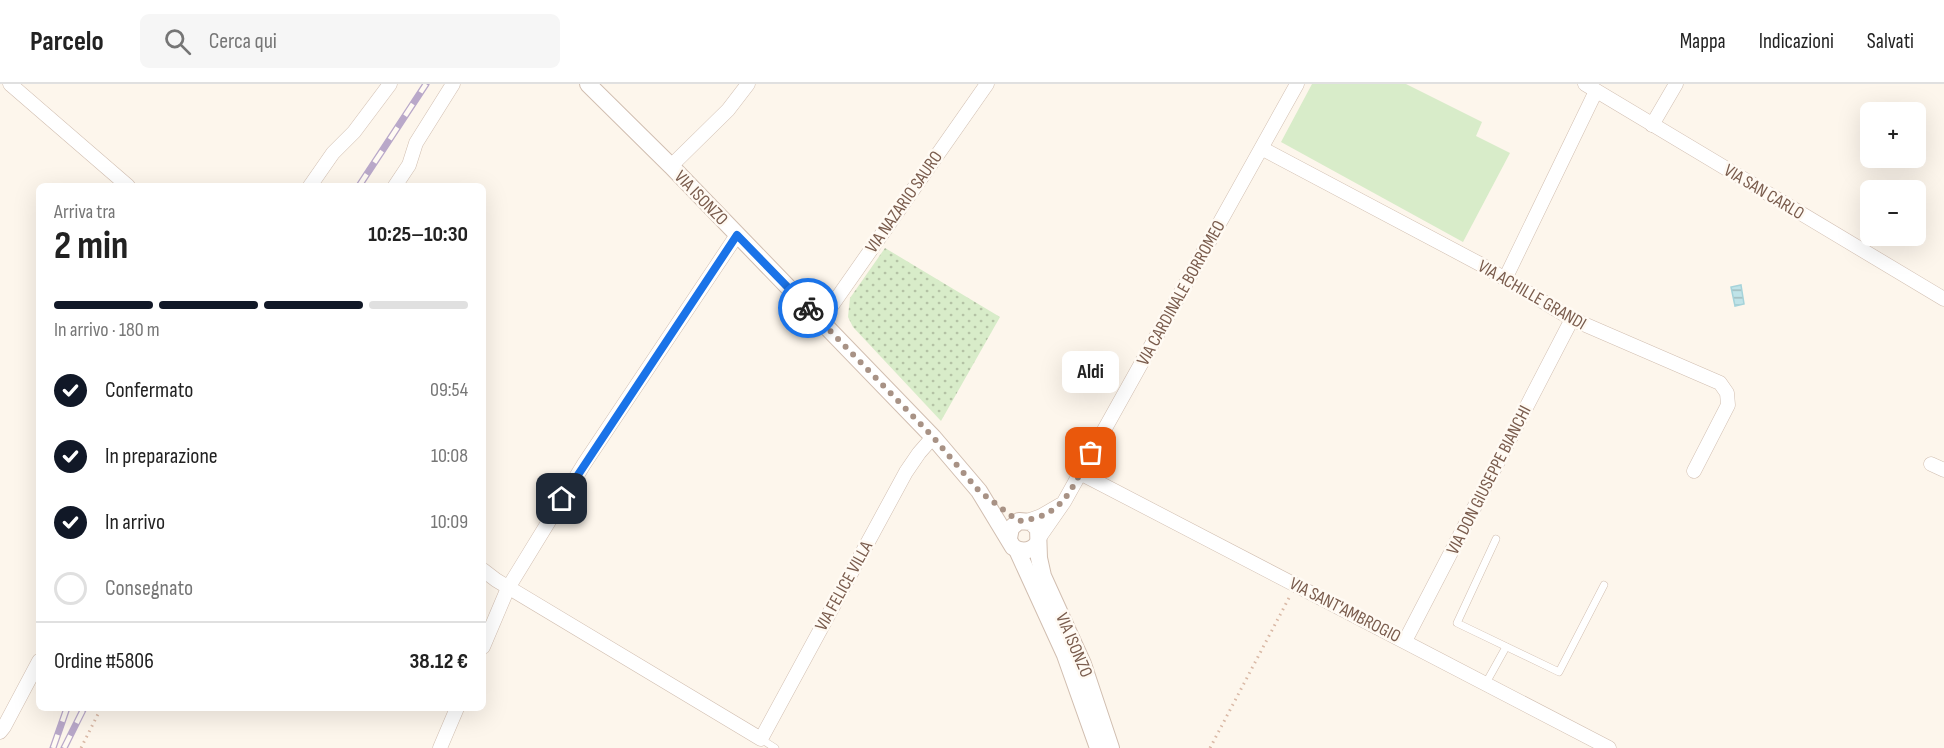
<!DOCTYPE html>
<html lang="it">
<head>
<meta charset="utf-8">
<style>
	body { margin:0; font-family:"Sofia Sans Condensed",sans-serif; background:#f6f6f6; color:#222; height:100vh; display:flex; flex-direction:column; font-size:22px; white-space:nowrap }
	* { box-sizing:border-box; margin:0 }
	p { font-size:20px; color:#767676 }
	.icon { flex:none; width:33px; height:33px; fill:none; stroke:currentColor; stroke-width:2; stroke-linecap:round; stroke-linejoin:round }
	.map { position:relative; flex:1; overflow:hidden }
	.sheet { position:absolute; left:36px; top:99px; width:450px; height:528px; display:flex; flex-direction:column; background:#fff; border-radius:9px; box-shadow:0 6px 24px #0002 }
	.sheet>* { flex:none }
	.fabs { position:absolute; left:1860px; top:18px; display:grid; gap:12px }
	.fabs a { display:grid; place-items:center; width:66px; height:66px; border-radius:9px; background:#fff; box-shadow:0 6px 24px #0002; font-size:30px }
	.pin { position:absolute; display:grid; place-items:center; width:51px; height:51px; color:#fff; margin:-26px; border-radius:12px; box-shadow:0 3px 9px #0006 }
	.courier { position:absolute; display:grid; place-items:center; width:60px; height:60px; margin:-30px; border:4px solid #1a73e8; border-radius:50%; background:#fff; color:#222; box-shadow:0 2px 8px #0007 }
	.bubble { position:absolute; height:42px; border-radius:9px; background:#fff; box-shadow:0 6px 24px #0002; font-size:20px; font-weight:700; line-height:42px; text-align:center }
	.headline em { font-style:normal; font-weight:700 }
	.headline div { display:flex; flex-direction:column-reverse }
	.headline { display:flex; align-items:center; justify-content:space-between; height:102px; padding:0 18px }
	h1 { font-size:39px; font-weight:700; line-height:45px }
	.bar { display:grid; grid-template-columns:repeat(4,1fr); gap:9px 6px; align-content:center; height:72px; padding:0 18px }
	.bar i { height:8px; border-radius:4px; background:#e0e0e0 }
	.bar .selected { background:#111827 }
	.bar p { grid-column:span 4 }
	.line { display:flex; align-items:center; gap:15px; padding:0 18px; border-top:2px solid #e0e0e0 }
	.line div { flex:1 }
	ol { padding:0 18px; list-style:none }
	li { display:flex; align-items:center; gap:18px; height:66px }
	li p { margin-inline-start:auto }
	li .icon { padding:6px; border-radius:50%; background:#111827; color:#fff; stroke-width:4 }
	li:last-child { color:#767676 }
	li i { width:33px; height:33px; border:3px solid #e0e0e0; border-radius:50% }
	header { display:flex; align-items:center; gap:36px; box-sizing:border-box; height:84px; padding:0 30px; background:#fff; border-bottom:2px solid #e0e0e0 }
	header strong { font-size:28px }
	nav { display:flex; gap:33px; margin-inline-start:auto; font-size:21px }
	.search { width:420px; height:54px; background:#f6f6f6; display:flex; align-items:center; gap:15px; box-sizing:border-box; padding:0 21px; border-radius:9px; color:#767676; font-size:22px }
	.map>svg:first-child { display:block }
</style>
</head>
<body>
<header>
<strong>Parcelo</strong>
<div class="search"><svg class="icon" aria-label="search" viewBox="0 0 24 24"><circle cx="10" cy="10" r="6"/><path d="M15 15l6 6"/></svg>Cerca qui</div>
<nav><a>Mappa</a><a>Indicazioni</a><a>Salvati</a></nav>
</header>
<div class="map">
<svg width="1944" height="664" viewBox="0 0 1944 664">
	<defs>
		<pattern id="garden-dots" width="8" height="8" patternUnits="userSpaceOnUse" patternTransform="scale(1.5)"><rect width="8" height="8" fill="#d8ecc9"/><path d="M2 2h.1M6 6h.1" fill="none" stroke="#b4c2a5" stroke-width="1.8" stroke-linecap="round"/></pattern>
		<pattern id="water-rules" width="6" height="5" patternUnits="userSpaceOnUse" patternTransform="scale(1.5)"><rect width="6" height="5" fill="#bfe3e8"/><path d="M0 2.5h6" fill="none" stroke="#a0bbbe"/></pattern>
	</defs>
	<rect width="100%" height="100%" fill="#fdf6ec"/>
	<polygon fill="#d8ecc9" points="1312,0 1406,0 1482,38 1476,52 1510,69 1463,158 1281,58"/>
	<polygon fill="url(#garden-dots)" points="885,164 1000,233 941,337 853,243 848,233 850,214"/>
	<polygon fill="url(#water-rules)" stroke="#a5d3da" stroke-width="1.5" points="1741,201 1744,220 1735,222 1731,203"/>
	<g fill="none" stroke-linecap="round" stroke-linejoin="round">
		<defs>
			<g id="service">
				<polyline points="1496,455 1457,539 1559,588 1604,501"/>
				<polyline points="1486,599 1506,563"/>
				<polyline points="761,655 775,664"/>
			</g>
			<g id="minor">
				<polyline points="10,0 128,102"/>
				<polyline points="1585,0 1944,215"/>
				<polyline points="1652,41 1676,0"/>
				<polyline points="1263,65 1480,180 1572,235 1720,299 1727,309 1728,321 1694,387"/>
				<polyline points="671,82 728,26 748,0"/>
				<polyline points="310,102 333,69 354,48 390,0"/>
				<polyline points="395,102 409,81 416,59 453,0"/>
				<polyline points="1505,195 1596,7"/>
				<polyline points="821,237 987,0"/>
				<polyline points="1931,380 1944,386"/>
				<polyline points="1080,389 1609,664"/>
				<polyline points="1027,437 1041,432 1060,421"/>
				<polyline points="1039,454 1064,418 1297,0"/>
				<polyline points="483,486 496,496 761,655 906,388 919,369 933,353"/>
				<polyline points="1405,557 1572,235"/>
				<polyline points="483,563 508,504 584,380 737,151"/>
				<polyline points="0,648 4,643 39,577"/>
				<polyline points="440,664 457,624"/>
			</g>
			<g id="tertiary">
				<path d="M588,0L671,82L933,353L979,407L1013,463C1022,469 1031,468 1038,459"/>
				<polyline points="1009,454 1011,444 1019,437 1031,438 1038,445 1039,474 1043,492 1083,580 1111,664"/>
				<polyline points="1017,466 1065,571 1098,664"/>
			</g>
		</defs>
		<use href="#service" stroke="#d1beb0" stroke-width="8"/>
		<use href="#minor" stroke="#d1beb0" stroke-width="15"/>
		<use href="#tertiary" stroke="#d1beb0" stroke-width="18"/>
		<g stroke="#d9b8a5" stroke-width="3" stroke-dasharray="1.5 4.5" stroke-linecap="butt">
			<polyline points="81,664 101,624"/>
			<polyline points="1210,664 1290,512"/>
		</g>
		<use href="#service" stroke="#fff" stroke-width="7"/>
		<use href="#minor" stroke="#fff" stroke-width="14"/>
		<use href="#tertiary" stroke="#fff" stroke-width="16"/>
		<defs>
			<g id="rail">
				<polyline points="359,102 426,0"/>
				<polyline points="53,664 67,624"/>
				<polyline points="64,664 84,624"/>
			</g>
		</defs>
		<use href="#rail" stroke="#b9a8c9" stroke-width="7"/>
		<use href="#rail" stroke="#fffaf3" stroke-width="4.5" stroke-dasharray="14" stroke-linecap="butt"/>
	</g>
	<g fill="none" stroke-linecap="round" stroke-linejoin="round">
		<path stroke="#a89285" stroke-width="6" stroke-dasharray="0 10.8" d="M808,224L933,353L979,407L1018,437C1065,433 1071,404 1091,369"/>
		<polyline stroke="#1a73e8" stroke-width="8" points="562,415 737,151 808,224"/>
	</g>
	<g text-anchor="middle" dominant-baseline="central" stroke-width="5" stroke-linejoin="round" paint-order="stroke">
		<g font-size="18" fill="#7a5c4d" stroke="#fffaf3">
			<text transform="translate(1764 108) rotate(31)">VIA SAN CARLO</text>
			<text transform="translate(701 114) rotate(46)">VIA ISONZO</text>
			<text transform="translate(904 118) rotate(-55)">VIA NAZARIO SAURO</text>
			<text transform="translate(1181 209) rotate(-61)">VIA CARDINALE BORROMEO</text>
			<text transform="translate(1532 211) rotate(30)">VIA ACHILLE GRANDI</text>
			<text transform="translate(1489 396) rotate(-63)">VIA DON GIUSEPPE BIANCHI</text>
			<text transform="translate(844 502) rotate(-61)">VIA FELICE VILLA</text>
			<text transform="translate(1345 526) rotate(27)">VIA SANT'AMBROGIO</text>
			<text transform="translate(1074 561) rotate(67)">VIA ISONZO</text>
		</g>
	</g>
</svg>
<div class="fabs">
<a>+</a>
<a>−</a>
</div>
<div class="pin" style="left:1091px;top:369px;background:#ea580c"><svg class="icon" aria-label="bag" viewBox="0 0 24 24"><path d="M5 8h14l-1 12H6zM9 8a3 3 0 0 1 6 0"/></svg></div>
<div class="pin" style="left:562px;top:415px;background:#1f2937"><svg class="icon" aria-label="home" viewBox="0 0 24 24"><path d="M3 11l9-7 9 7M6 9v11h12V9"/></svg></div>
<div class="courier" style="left:808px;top:224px"><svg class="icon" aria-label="bike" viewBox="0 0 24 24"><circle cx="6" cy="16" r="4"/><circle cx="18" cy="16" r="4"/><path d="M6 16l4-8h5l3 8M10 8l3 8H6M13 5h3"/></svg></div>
<div class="bubble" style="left:1062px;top:267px;width:57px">Aldi</div>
<section class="sheet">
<div class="headline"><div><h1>2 min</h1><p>Arriva tra</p></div><em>10:25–10:30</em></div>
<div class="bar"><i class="selected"></i><i class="selected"></i><i class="selected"></i><i></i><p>In arrivo · 180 m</p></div>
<ol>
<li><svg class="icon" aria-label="check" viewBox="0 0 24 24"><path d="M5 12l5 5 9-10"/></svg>Confermato<p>09:54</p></li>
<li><svg class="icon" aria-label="check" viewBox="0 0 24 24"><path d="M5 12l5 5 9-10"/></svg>In preparazione<p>10:08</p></li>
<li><svg class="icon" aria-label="check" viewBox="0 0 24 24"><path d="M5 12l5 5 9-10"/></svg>In arrivo<p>10:09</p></li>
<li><i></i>Consegnato</li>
</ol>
<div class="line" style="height:78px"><div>Ordine #5806</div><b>38.12 €</b></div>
</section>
</div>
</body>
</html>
